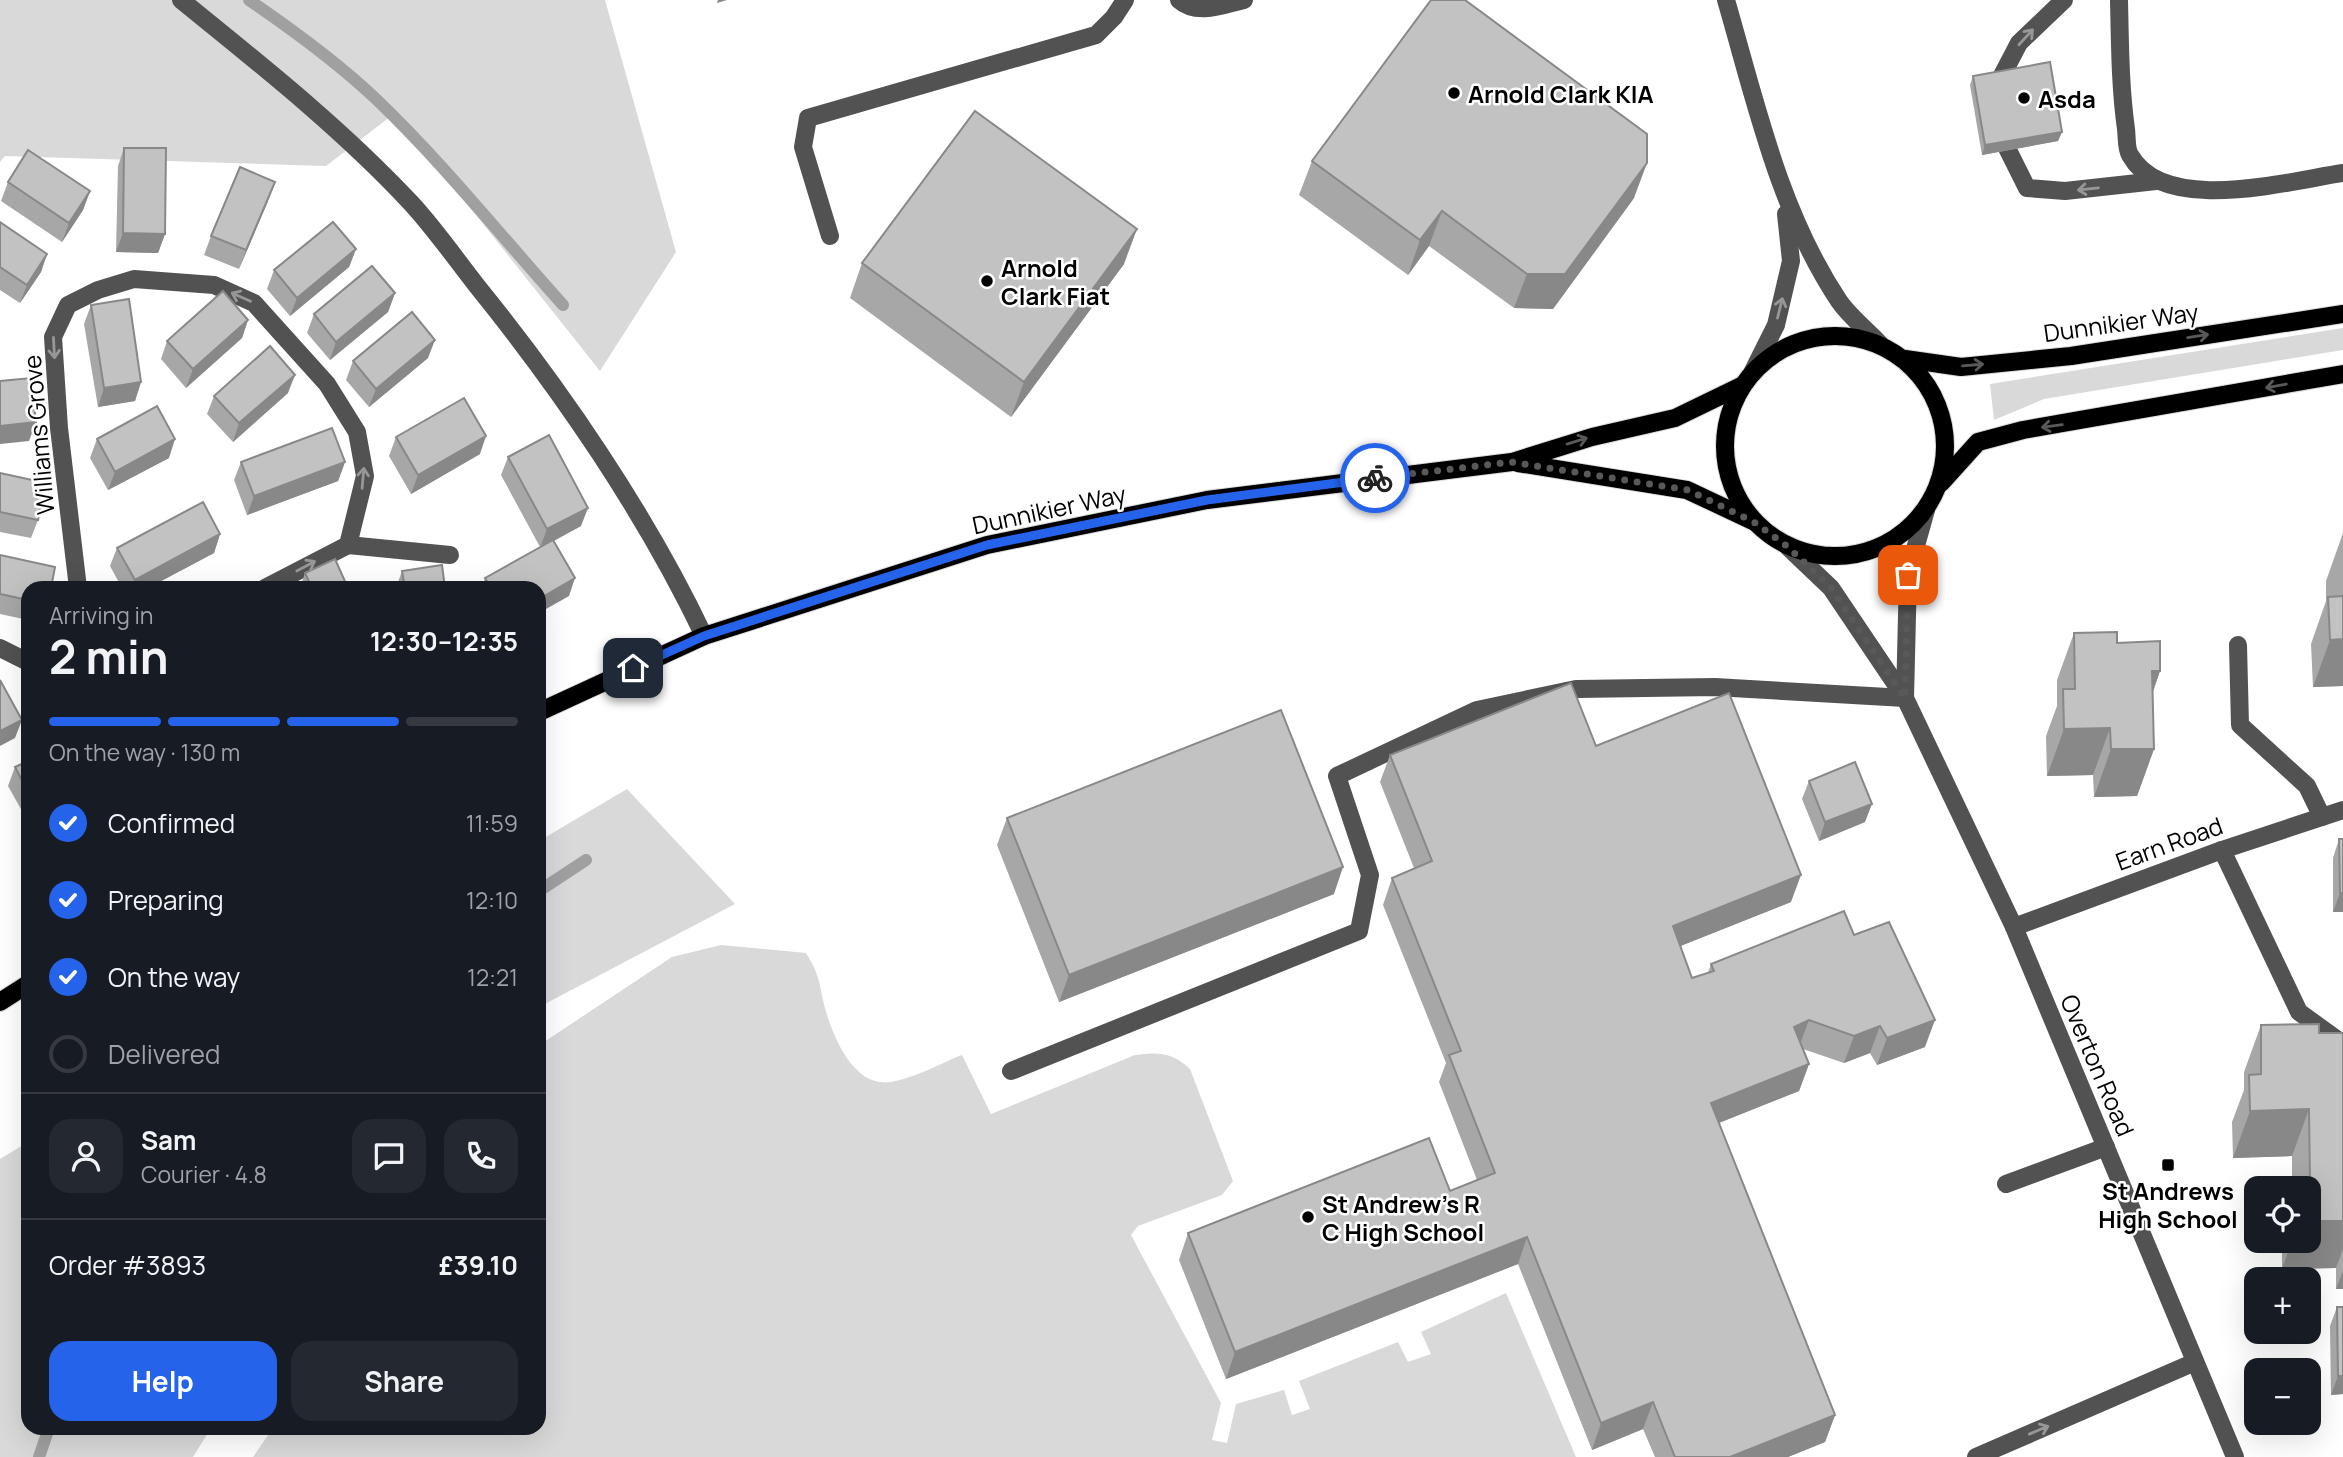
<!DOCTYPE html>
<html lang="en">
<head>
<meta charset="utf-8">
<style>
	body { margin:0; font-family:Manrope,sans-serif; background:#242831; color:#f1f3f6; height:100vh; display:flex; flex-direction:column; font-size:26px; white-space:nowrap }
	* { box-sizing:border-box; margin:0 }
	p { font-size:23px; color:#9ea1a6 }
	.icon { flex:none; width:38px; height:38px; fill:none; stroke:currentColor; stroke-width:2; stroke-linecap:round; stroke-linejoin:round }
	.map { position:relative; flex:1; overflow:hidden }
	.drawer { position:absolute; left:21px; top:581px; width:525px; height:854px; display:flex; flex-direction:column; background:#171b24; border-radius:21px; box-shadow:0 7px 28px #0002 }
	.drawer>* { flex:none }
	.fabs { position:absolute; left:2244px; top:1176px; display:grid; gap:14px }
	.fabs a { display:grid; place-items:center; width:77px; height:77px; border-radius:14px; background:#171b24; box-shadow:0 7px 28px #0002; font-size:35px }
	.pin { position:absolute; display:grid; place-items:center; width:60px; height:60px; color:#fff; margin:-30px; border-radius:14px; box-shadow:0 4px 10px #0006 }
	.courier { position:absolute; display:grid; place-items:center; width:70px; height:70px; margin:-35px; border:5px solid #2563eb; border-radius:50%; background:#fff; color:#222; box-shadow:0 2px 9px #0007 }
	.summary em { font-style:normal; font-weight:700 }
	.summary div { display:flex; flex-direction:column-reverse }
	.summary { display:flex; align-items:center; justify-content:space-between; height:119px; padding:0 28px }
	h1 { font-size:46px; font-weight:700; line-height:52px }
	.bar { display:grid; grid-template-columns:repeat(4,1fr); gap:10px 7px; align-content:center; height:84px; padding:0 28px }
	.bar i { height:9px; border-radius:5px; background:#363941 }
	.bar .active { background:#2563eb }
	.bar p { grid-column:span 4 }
	.line { display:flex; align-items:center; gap:18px; padding:0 28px; border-top:2px solid #363941 }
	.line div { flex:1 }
	.round { display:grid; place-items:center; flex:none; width:74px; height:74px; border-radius:21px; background:#242831 }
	ol { padding:0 28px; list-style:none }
	li { display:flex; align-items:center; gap:21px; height:77px }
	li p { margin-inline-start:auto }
	li .icon { padding:7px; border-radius:50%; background:#2563eb; color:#fff; stroke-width:4 }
	li:last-child { color:#9ea1a6 }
	li i { width:38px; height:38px; border:4px solid #363941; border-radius:50% }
	.button { display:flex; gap:14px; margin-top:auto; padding:14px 28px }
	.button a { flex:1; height:80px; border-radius:21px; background:#2563eb; color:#fff; font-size:28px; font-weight:700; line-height:80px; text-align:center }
	.button a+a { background:#242831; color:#f1f3f6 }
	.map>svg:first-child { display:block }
</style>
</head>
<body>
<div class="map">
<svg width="2343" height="1457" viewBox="0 0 2343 1457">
	<rect width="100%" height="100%" fill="#fff"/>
	<g fill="#d9d9d9">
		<polygon points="0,0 605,0 676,252 600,371 395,113 326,166 5,156 0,162"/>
		<polygon points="2343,328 2343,350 2044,399 1994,420 1990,384"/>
		<polygon points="627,789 735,904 539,1007 539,841"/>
		<path d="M721,945L806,953C820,975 819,984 825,1008C833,1036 853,1088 891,1082C915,1078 939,1064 962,1055L991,1114L1135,1055C1158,1052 1172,1052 1190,1069L1233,1181L1222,1195L1138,1226L1131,1235L1221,1403L1212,1440L1227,1443L1236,1404L1284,1390L1292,1415L1310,1409L1299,1381L1398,1342L1408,1362L1431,1354L1421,1332L1506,1293L1576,1457H253L273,1428H539V1048L544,1042L672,957Z"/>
		<polygon points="28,1142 28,1428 211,1428 193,1457 0,1457 0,1159"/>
	</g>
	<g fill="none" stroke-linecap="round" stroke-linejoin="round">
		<g stroke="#a0a0a0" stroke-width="12">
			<path d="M249,0C293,30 337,62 376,99C443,163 501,236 563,305"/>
			<polyline points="539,891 586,860"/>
			<polyline points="39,1457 49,1428"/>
		</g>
		<defs>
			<g id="major">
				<circle cx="1835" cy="446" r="110"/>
				<polyline points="1905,359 1961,367 2071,356 2343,314"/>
				<polyline points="1518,463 1687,490 1753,521"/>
				<polyline points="1941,483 1978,442 2023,430 2343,374"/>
				<polyline points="539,712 704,636 987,545 1207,500 1512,462 1592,437 1675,418 1741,386"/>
				<polyline points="0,1002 28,984"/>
			</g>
		</defs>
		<use href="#major" stroke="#dbdbdb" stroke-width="20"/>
		<g stroke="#525252" stroke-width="18">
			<path d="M181,0C260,64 341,128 411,203C435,229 455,258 477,286C562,391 646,514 704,636"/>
			<path d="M1179,0C1197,16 1223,5 1244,0"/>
			<path d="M1726,0C1756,103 1779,211 1839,301C1850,317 1867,330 1880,344"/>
			<path d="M2119,0C2120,43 2120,86 2126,129C2127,136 2126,149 2130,155C2164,216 2288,181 2343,173"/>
			<polyline points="1995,89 2019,43 2064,0"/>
			<polyline points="2001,127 2003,140 2027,188 2065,191 2156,181"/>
			<polyline points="830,236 803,147 808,118 1096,35 1114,17 1125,0"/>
			<polyline points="1753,371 1776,325 1791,261 1786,214"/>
			<polyline points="348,545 450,555"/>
			<polyline points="1788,547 1831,588 1905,698 2014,927 2235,1457"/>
			<polyline points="78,588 59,428 53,337 68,305 98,290 134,279 214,285 254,303 327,384 357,432 365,476 348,545 265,588"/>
			<polyline points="2238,645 2240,725 2307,786 2322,817"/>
			<polyline points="0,648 28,662"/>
			<polyline points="1905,698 1908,574 1926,510"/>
			<polyline points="2222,850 2299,1012 2343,1044"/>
			<polyline points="2014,927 2222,850 2343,810"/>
			<polyline points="1011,1071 1359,931 1370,875 1337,776 1477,710 1576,689 1715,687 1905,698"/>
			<polyline points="2006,1184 2106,1147"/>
			<polyline points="1976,1457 2195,1362"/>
		</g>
		<use href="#major" stroke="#000" stroke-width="18"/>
	</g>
	<g fill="#a7a7a7">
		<polygon points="1973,76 2062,132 2058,141 1982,155 1970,85"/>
		<polygon points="124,148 165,234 158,253 116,252 118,166"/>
		<polygon points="1312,161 1634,198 1553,309 1514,308 1429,246 1408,275 1299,195"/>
		<polygon points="8,182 90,191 83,210 62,242 1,201"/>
		<polygon points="268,201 239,269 204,255 211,236"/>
		<polygon points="0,222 47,254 41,272 20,303 0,290"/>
		<polygon points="356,249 349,267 290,316 267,289 274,270"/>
		<polygon points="862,263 1124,264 1011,417 850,298"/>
		<polygon points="395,293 388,312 330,360 307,333 314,314"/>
		<polygon points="91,305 141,382 135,401 98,407 84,324"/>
		<polygon points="248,320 242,338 186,388 161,359 167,341"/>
		<polygon points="428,358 369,407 346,380 353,361"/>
		<polygon points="288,393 233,442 207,414 214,396"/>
		<polygon points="396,437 480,454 411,494 389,456"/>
		<polygon points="97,439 169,458 108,490 90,458"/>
		<polygon points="508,457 581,526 554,541 569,596 539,588 482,588 485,578 540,547 501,475"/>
		<polygon points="241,462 345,462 338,481 247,515 234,480"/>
		<polygon points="0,473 38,520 31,538 0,532"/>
		<polygon points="2343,533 2343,686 2313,687 2311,644 2326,601 2326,581"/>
		<polygon points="220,534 214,553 148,588 122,588 110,566 117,548"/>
		<polygon points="0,555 28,588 28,620 0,614"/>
		<polygon points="402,571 445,588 396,588"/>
		<polygon points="305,573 348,588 300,588"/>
		<polygon points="2074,633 2117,643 2160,671 2153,692 2154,749 2137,796 2094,797 2093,775 2047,776 2046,736 2057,706 2057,680"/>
		<polygon points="1596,746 1791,902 1680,946 1692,978 1708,973 1711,964 1854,935 1925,1047 1877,1065 1870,1053 1844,1063 1803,1049 1809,1064 1799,1091 1719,1123 1835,1415 1825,1442 1788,1457 1655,1457 1643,1429 1592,1450 1518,1264 1226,1379 1179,1260 1188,1233 1450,1191 1477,1180 1439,1082 1446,1063 1383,905 1392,878 1414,868 1380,782 1390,755"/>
		<polygon points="28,761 28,817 26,818 8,786 15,767"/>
		<polygon points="1809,781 1865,822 1819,841 1802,799"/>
		<polygon points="1007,818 1334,894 1059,1002 997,845"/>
		<polygon points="2339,839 2343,912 2333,912 2333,858"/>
		<polygon points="2261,1025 2319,1033 2343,1033 2343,1289 2336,1289 2336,1268 2282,1269 2282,1241 2308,1241 2308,1188 2292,1188 2292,1156 2233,1158 2232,1122 2244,1090 2244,1072"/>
		<polygon points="2337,1307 2343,1307 2343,1394 2331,1395 2330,1326"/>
	</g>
	<g fill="#888">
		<polygon points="718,0 727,0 717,3"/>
		<polygon points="2062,132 2058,141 1982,155 1985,145"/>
		<polygon points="1647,163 1634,198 1553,309 1514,308 1527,274"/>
		<polygon points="275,182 268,201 239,269 246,250"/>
		<polygon points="90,191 83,210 62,242 69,223"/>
		<polygon points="1442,211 1429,246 1408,275 1420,240"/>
		<polygon points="1137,229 1124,264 1011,417 1024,382"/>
		<polygon points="123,233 165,234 158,253 116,252"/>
		<polygon points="356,249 349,267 290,316 297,298"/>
		<polygon points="47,254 41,272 20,303 27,285"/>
		<polygon points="395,293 388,312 330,360 336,342"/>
		<polygon points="248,320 242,338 186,388 193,369"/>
		<polygon points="435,340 428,358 369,407 376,389"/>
		<polygon points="295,375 288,393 233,442 239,423"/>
		<polygon points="141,382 135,401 98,407 104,388"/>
		<polygon points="36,422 29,441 0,444 0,426"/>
		<polygon points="486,436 480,454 411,494 418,475"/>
		<polygon points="175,439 169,458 108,490 115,472"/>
		<polygon points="345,462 338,481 247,515 254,496"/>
		<polygon points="588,508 581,526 540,548 547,529"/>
		<polygon points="220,534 214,553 148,588 132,588 135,580"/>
		<polygon points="575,578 569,596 539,613 539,599"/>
		<polygon points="2343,639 2343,686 2313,687 2330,640"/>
		<polygon points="2152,671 2160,671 2143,718"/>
		<polygon points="22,720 15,738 0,746 0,731"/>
		<polygon points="2110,728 2093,775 2047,776 2064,729"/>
		<polygon points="2111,749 2154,749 2137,796 2094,797"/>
		<polygon points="1872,804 1865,822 1819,841 1825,822"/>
		<polygon points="1343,867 1334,894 1059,1002 1069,975"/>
		<polygon points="1801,875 1791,902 1663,953 1673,926"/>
		<polygon points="2340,893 2343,893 2343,912 2333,912"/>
		<polygon points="1809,1020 1799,1047 1794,1027"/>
		<polygon points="1935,1020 1925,1047 1877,1065 1887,1038"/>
		<polygon points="1880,1026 1870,1053 1844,1063 1854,1036"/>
		<polygon points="1809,1064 1799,1091 1701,1130 1711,1103"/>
		<polygon points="2309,1109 2292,1156 2233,1158 2250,1111"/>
		<polygon points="2308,1221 2343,1221 2343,1249 2336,1268 2282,1269 2292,1241 2308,1241"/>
		<polygon points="1527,1237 1518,1264 1226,1379 1235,1352"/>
		<polygon points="2343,1271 2343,1289 2336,1289"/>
		<polygon points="2338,1376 2343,1376 2343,1394 2331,1395"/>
		<polygon points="1653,1402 1643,1429 1592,1450 1601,1423"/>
		<polygon points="1835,1415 1825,1442 1788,1457 1730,1457"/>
	</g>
	<g fill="#c2c2c2" stroke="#888" stroke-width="2">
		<polygon points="1431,0 1465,0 1647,134 1647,163 1565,274 1527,274 1442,211 1420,240 1312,161"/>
		<polygon points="2050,62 2062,132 1985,145 1973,76"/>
		<polygon points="975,111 1137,229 1024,382 862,263"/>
		<polygon points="124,148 166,148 165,234 123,233"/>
		<polygon points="28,150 90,191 69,223 8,182"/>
		<polygon points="240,167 275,182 246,250 211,236"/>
		<polygon points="0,222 47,254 27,285 0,267"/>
		<polygon points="333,222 356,249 297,298 274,270"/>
		<polygon points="372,266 395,293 336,342 314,314"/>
		<polygon points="223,291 248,320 193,369 167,341"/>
		<polygon points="129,299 141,382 104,388 91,305"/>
		<polygon points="412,312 435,340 376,389 353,361"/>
		<polygon points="270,346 295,375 239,423 214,396"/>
		<polygon points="31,378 36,422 0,426 0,381"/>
		<polygon points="464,398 486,436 418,475 396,437"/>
		<polygon points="157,406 175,439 115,472 97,439"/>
		<polygon points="332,428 345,462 254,496 241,462"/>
		<polygon points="549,435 588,508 547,529 508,457"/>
		<polygon points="0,473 46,483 38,520 0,512"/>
		<polygon points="203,502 220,534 135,580 117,548"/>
		<polygon points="553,540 575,578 539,599 539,588 491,588 485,578"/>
		<polygon points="0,555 55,567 51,588 28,588 28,600 0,594"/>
		<polygon points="335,559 348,588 312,588 305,573"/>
		<polygon points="442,565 445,588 405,588 402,571"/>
		<polygon points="2343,596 2343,639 2330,640 2328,597"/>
		<polygon points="2117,632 2117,643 2160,641 2160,671 2152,671 2154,749 2111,749 2110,728 2064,729 2063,689 2075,689 2074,633"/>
		<polygon points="0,680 22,720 0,731"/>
		<polygon points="1571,683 1596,746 1729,693 1801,875 1673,926 1692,978 1714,971 1711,964 1844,911 1854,935 1889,922 1935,1020 1887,1038 1880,1026 1854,1036 1809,1020 1794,1027 1809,1064 1711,1103 1835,1415 1730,1457 1675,1457 1653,1402 1601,1423 1527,1237 1235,1352 1188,1233 1429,1138 1450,1191 1495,1173 1449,1055 1461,1051 1392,878 1432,861 1390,755"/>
		<polygon points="1281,710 1343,867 1069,975 1007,818"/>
		<polygon points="28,761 28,792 15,767"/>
		<polygon points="1855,762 1872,804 1825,822 1809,781"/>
		<polygon points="2339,839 2343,839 2343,893 2340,893"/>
		<polygon points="2319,1024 2319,1033 2343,1033 2343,1221 2308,1221 2308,1188 2299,1188 2299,1182 2310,1182 2309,1109 2250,1111 2249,1075 2261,1074 2261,1025"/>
		<polygon points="2337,1307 2343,1307 2343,1376 2338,1376"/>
	</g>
	<defs><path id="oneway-shaft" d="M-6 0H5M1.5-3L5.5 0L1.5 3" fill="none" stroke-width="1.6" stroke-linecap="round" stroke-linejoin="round" transform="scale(1.75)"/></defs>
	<g stroke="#979797">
		<use href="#oneway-shaft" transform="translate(2026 37) rotate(-47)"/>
		<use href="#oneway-shaft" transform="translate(2088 189) rotate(174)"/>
		<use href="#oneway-shaft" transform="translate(241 297) rotate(-156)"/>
		<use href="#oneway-shaft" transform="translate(1780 308) rotate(-76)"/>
		<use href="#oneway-shaft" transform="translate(54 348) rotate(87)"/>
		<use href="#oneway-shaft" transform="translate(363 478) rotate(-85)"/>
		<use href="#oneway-shaft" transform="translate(306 566) rotate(-28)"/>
		<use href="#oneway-shaft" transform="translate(2039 1430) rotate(-23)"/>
	</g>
	<g stroke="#595959">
		<use href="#oneway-shaft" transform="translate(2198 336) rotate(-9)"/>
		<use href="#oneway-shaft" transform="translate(1973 365) rotate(-5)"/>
		<use href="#oneway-shaft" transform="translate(2276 386) rotate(170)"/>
		<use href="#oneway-shaft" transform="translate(2052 426) rotate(172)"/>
		<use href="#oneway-shaft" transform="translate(1577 441) rotate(-17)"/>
	</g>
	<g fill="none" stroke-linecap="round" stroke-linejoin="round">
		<polyline stroke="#595959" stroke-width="7" stroke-dasharray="0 12.6" points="1375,478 1511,462 1688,490 1754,522 1788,547 1831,588 1905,698 1908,575"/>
		<polyline stroke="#2563eb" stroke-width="9" points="633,668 704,636 987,545 1207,500 1375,478"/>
	</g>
	<g fill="#000" stroke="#fff" stroke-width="2.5">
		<circle cx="1454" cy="93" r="7"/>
		<circle cx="2024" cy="98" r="7"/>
		<circle cx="987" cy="281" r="7"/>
		<rect x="2161" y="1158" width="14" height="14" rx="3.5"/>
		<circle cx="1308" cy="1217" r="7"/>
	</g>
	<g text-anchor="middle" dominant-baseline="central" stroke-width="5" stroke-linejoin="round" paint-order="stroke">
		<g font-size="24" font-weight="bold" fill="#000" stroke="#fff" text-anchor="start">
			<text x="1468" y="93">Arnold Clark KIA</text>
			<text x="2038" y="98">Asda</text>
			<text x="1001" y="267">Arnold<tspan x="1001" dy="28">Clark Fiat</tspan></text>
			<text x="2168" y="1190" text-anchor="middle">St Andrews<tspan x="2168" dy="28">High School</tspan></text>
			<text x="1322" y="1203">St Andrew's R<tspan x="1322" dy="28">C High School</tspan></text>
		</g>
		<g font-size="24" fill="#000" stroke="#fff">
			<text transform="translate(2121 322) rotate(-8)">Dunnikier Way</text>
			<text transform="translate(38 435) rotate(-95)">Williams Grove</text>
			<text transform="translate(1049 509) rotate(-12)">Dunnikier Way</text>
			<text transform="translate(2169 843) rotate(-20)">Earn Road</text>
			<text transform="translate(2098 1065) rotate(67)">Overton Road</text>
		</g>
	</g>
</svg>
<div class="fabs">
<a><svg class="icon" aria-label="locate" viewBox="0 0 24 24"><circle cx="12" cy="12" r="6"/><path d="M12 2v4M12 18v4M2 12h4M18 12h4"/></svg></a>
<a>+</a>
<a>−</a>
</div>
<div class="pin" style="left:1908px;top:575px;background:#ea580c"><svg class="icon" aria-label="bag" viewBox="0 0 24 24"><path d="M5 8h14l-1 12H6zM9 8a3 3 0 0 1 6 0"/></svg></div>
<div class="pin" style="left:633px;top:668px;background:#1f2937"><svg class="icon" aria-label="home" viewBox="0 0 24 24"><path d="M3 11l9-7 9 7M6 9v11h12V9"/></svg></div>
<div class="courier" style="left:1375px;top:478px"><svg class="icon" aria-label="bike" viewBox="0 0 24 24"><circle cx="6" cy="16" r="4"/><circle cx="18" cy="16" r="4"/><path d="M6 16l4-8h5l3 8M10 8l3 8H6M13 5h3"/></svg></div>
<section class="drawer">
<div class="summary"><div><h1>2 min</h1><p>Arriving in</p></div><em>12:30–12:35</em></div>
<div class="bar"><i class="active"></i><i class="active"></i><i class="active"></i><i></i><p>On the way · 130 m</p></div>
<ol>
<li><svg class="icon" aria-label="check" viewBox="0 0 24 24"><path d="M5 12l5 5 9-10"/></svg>Confirmed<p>11:59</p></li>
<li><svg class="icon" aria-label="check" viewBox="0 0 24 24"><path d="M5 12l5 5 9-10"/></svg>Preparing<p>12:10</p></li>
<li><svg class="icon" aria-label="check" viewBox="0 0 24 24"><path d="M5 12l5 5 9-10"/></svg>On the way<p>12:21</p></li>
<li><i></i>Delivered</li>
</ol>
<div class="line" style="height:126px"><a class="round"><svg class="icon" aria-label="person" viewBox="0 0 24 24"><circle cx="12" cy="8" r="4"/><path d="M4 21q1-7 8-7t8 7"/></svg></a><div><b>Sam</b><p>Courier · 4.8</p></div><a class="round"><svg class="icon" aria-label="chat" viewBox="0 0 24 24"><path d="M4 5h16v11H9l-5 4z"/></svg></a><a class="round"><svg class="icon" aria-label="phone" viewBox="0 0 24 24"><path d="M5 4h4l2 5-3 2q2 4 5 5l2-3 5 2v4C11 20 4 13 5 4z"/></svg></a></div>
<div class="line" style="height:91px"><div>Order #3893</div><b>£39.10</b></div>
<div class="button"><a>Help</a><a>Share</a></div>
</section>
</div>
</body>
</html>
